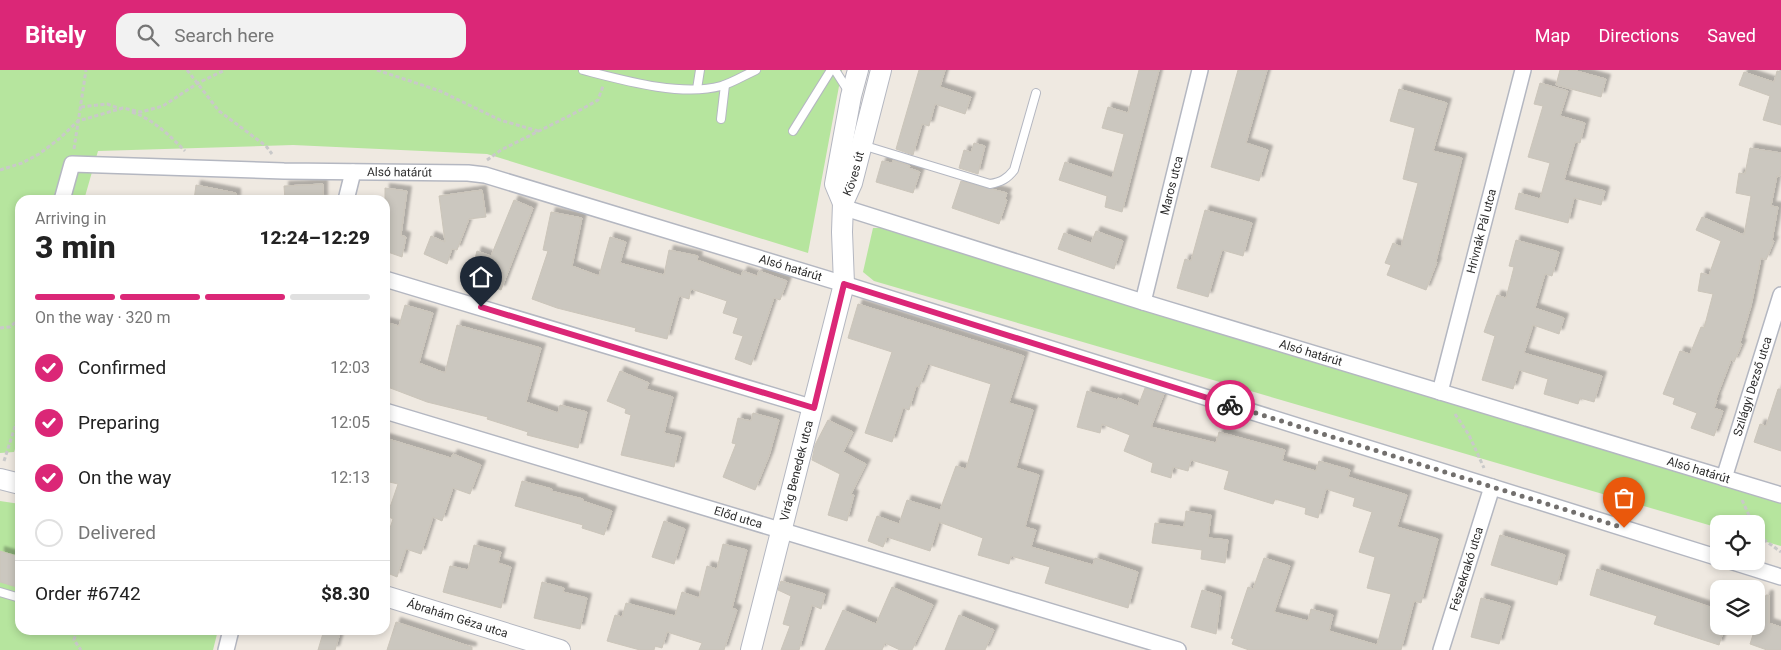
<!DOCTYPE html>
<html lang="en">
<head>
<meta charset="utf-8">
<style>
	body { margin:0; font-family:Roboto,sans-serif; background:#f2f2f2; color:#222; height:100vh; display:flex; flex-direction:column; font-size:19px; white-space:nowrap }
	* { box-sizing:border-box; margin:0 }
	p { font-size:16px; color:#767676 }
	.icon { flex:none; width:28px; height:28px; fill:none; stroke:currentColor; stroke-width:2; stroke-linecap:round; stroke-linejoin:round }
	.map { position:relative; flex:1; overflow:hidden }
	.drawer { position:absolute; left:15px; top:125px; width:375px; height:440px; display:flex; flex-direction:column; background:#fff; border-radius:15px; box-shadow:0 2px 8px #0003 }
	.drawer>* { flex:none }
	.buttons { position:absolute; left:1710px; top:445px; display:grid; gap:10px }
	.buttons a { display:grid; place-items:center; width:55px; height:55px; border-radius:10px; background:#fff; box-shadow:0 2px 8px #0003; font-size:25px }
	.pin { position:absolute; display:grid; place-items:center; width:42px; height:42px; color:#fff; margin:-51px -21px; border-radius:50% 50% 50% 0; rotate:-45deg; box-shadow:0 0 5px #0007 }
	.pin .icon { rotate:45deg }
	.courier { position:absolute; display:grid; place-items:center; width:50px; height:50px; margin:-25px; border:4px solid #db2777; border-radius:50%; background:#fff; color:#222; box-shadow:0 1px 6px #0007 }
	.headline em { font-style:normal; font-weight:800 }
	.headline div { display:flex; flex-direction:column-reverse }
	.headline { display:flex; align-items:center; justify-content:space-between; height:85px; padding:0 20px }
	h1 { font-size:32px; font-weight:800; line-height:38px }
	.bar { display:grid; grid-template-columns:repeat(4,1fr); gap:8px 5px; align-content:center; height:60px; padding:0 20px }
	.bar i { height:6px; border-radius:4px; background:#e0e0e0 }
	.bar .active { background:#db2777 }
	.bar p { grid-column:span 4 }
	.line { display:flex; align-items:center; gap:12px; padding:0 20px; border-top:1px solid #e0e0e0 }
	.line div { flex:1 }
	ol { padding:0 20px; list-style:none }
	li { display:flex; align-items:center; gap:15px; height:55px }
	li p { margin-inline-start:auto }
	li .icon { padding:5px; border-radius:50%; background:#db2777; color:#fff; stroke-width:4 }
	li:last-child { color:#767676 }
	li i { width:28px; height:28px; border:2px solid #e0e0e0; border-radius:50% }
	header { display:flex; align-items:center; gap:30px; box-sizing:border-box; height:70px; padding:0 25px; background:#db2777; color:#fff }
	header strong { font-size:24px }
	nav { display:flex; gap:28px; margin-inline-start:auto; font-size:18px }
	.search { width:350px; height:45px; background:#f2f2f2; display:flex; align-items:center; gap:12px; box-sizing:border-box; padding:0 18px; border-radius:15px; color:#767676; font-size:19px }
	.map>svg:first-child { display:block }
</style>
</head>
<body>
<header>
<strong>Bitely</strong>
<div class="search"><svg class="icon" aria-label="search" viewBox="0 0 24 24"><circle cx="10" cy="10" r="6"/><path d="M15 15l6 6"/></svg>Search here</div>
<nav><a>Map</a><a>Directions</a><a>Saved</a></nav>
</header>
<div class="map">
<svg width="1781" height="580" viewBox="0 0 1781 580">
	<defs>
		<filter id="shadow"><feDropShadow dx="4.5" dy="-4.5" stdDeviation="1" flood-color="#0004"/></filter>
	</defs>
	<rect width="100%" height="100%" fill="#efe9e1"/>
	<g fill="#b6e59e">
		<polygon points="0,0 842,0 808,183 487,84 293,75 98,81 84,130 20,130 20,364 14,382 0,383"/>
		<polygon points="873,158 882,158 1781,428 1781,476 1756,469 1756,454 1719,454 1719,458 874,211 863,202"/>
		<polygon points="0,431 20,434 20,560 218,560 213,580 0,580"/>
	</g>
	<g fill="#cbc7bf" stroke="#cbc5ba" filter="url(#shadow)">
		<polygon points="919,0 945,0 940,17 971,27 965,44 935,34 929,56 922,54 913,85 896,79"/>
		<polygon points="1139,0 1159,0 1122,142 1105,137 1107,126 1059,110 1065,92 1112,108 1124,64 1102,58 1108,37 1128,43"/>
		<polygon points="1238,0 1267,0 1246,73 1268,80 1259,111 1211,97"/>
		<polygon points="1560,0 1573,0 1606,9 1601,27 1556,15"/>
		<polygon points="1777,1 1781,2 1781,55 1763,50 1770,26 1739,15 1744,2 1774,12"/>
		<polygon points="1540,13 1568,21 1560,46 1585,53 1580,73 1575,72 1564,110 1605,121 1601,135 1574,128 1568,153 1515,139 1519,123 1540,129 1550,93 1528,87 1543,36 1534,34"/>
		<polygon points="1399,19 1447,33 1433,81 1462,88 1436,191 1437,192 1426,220 1387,205 1391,195 1385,193 1393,173 1401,177 1418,113 1403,109 1415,58 1390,51"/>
		<polygon points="974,73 985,76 978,104 959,98 964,80 971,82"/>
		<polygon points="1750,78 1781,83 1781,98 1780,106 1777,106 1771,136 1778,137 1772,171 1774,171 1766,190 1761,188 1751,236 1740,273 1742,274 1734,292 1731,290 1716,329 1717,330 1714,338 1723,341 1714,366 1691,358 1697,343 1673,334 1675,328 1663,324 1680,281 1690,284 1701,257 1704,258 1713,224 1698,221 1701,203 1709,205 1721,171 1696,160 1702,147 1744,165 1751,126 1736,123 1739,103 1745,104"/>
		<polygon points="893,90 910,96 909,98 920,102 913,123 876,112 882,91 892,93"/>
		<polygon points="961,111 1007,123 1005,129 1007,130 999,154 952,138"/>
		<polygon points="323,114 323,130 285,130 284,116"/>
		<polygon points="196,115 236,123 236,130 194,130"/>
		<polygon points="385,118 407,121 401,165 406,167 402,187 385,181"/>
		<polygon points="482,120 486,147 469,149 457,180 452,179 447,194 424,184 431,166 445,172 439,126"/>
		<polygon points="514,130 533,138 501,220 470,208 477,181 491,186"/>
		<polygon points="1205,140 1252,153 1243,186 1222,180 1208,227 1177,218 1185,189 1191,191"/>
		<polygon points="551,142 582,148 572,196 599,206 610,167 626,172 620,193 664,205 669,180 698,186 697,190 741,206 743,201 757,206 759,201 787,211 780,230 774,228 751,295 735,289 743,266 733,263 738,248 723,243 727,231 691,219 689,229 679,226 667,269 635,261 636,258 557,238 532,229 548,181 543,180"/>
		<polygon points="1096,161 1123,171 1114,199 1058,179 1064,163 1091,173"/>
		<polygon points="1516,170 1559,182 1552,206 1545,204 1535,238 1564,248 1559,264 1533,255 1524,283 1602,306 1594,332 1580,328 1578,334 1544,324 1548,309 1519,300 1513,319 1482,310 1495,266 1484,262 1497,225 1506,228 1514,197 1509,196"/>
		<polygon points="858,234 1024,286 1009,333 1033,340 1016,398 1039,405 1025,457 1036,460 1031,477 1093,495 1095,488 1138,502 1128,538 1045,513 1050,497 1011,486 1009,494 978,485 983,468 939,452 930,481 887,467 883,477 868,471 877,446 899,454 907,430 940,440 956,396 966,399 991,314 928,294 919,317 916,316 909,340 903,338 892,372 865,363 892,282 848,268"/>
		<polygon points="405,235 433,243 419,293 445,303 457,255 541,278 526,332 558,343 560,335 587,342 578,378 527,365 528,362 487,349 488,347 427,332 385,316 385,252 399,256"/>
		<polygon points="620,301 649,313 646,319 673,327 664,363 681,367 674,397 621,385 631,345 625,343 626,339 607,331"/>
		<polygon points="1145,318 1164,324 1151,357 1216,373 1219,362 1285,380 1282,391 1316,401 1319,391 1350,400 1348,407 1407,425 1397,457 1438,469 1421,533 1414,531 1401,580 1249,580 1232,574 1234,569 1231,568 1248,517 1253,519 1264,488 1290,496 1274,542 1308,551 1311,539 1333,545 1329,561 1377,575 1391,524 1367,518 1375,487 1359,482 1372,442 1353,436 1355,428 1326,419 1318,448 1305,444 1306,438 1275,429 1273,434 1224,419 1229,401 1191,390 1188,401 1173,397 1171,408 1151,402 1153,393 1124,381 1130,365 1102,354 1100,363 1077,357 1087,321 1118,330 1118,328 1138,336"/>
		<polygon points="1778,319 1781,319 1781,381 1754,372 1760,354 1766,356"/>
		<polygon points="753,343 779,350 769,386 755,420 723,407 736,374 732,373 738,348 751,351"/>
		<polygon points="828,350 853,362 843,382 866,394 851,424 854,425 847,451 828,445 840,404 812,390 815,375"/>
		<polygon points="385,368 451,388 453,384 481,395 470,424 453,418 442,451 433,447 421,484 406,479 397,507 385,502 385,495 389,484 385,483 385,473 393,449 387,446 398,414 385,411"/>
		<polygon points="522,411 552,419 551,421 583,429 583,431 612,441 604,465 582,458 583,455 515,436"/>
		<polygon points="1186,441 1211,445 1208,468 1228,470 1225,493 1201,489 1202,480 1152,473 1155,453 1184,457"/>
		<polygon points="664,451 685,459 674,494 652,487"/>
		<polygon points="1500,465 1565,485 1557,515 1491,495"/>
		<polygon points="723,474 747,480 732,538 737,540 724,580 699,580 702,573 667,562 662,578 655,576 654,580 640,580 607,571 615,545 622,547 626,533 675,546 682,522 699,528 707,496 717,499"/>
		<polygon points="474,475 501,482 498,493 511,497 501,538 443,522 450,496 468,500"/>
		<polygon points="0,481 20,487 20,518 0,512"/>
		<polygon points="1597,499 1719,540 1719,556 1725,556 1719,575 1654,554 1657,546 1590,525"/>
		<polygon points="781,511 825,524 821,539 812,535 799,580 781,580 790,556 783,554 791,526 778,520"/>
		<polygon points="542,512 564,518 563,522 587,528 580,559 534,548"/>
		<polygon points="892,517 933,535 912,580 900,580 885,573 882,580 825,580 843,540 876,554"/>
		<polygon points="1202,520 1221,526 1216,564 1191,557"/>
		<polygon points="1766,525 1769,525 1769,553 1781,557 1781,580 1767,580 1750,574"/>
		<polygon points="1481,528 1510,536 1499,574 1471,567"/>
		<polygon points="959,545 994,560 985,580 945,580"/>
		<polygon points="396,552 472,577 472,580 387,580"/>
		<polygon points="324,560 341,560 335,580 318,580"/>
	</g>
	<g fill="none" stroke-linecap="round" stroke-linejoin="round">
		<defs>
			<g id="service">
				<path d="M583,0C622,10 681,27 721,16C732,13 745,5 756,0"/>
				<polyline points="835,0 849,22"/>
				<polyline points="697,19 700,0"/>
				<polyline points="721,49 725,15"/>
				<polyline points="793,61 831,0"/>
				<path d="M862,75L990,114C1001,112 1007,109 1014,100L1036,23"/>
				<polyline points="0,522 20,528"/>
			</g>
			<g id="minor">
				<path id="s1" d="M62,130L72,94L284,101L468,103L485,105L844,214L1719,488"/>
				<polyline points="346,130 353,102"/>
				<path id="s2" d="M842,137L1143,232L1781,425"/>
				<polyline points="385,209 814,338"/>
				<path id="s3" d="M1143,232L1200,0"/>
				<path id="s4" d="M1440,322L1523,0"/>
				<path id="s5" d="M385,341L1178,580"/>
				<path id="s6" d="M1724,408L1781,225"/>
				<polyline points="1730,491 1781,507"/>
				<polyline points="226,580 231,560"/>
				<path id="s7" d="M1441,580L1492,417"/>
			</g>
			<g id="tertiary">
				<polyline points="843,133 835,114 851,26 858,0"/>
				<polyline points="0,409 20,414"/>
				<path id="s8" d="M385,526L560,580"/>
				<path id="s9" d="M751,580L844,214L842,162L843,133L852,113L881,0"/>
			</g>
		</defs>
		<use href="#service" stroke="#b4b7c1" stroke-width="10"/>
		<use href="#minor" stroke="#b4b7c1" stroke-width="18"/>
		<use href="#tertiary" stroke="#b4b7c1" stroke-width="22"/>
		<g stroke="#c9c9c9" stroke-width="3" stroke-dasharray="4 2.5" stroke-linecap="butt">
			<polyline points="187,0 219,41 266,76 272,84"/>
			<polyline points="377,0 440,21 500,50 538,61"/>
			<polyline points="81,37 107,34 121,39"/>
			<path d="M132,42C154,50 169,65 185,81"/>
			<polyline points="74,79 86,0"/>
			<polyline points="487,90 501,80 573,44 598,30 603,16"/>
			<polyline points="0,100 22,93 39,84 59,69 78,51 123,38 141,42 163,36 198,13 225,0"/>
			<polyline points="0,258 10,257 20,248"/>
			<polyline points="1455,344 1469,365 1484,398"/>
			<polyline points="4,391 20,341"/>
			<polyline points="1742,430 1753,454"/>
			<polyline points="1756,459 1763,469 1781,482"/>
			<polyline points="77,560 74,570 81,580"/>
		</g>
		<use href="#service" stroke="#fff" stroke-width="8"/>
		<use href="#minor" stroke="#fff" stroke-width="15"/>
		<use href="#tertiary" stroke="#fff" stroke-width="20"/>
	</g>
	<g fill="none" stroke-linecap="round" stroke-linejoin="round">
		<polyline stroke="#726f6d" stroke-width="5" stroke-dasharray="0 9" points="1230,335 1624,458"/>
		<polyline stroke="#db2777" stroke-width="6" points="481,237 814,338 844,214 1230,335"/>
	</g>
	<g text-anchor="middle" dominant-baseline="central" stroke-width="4.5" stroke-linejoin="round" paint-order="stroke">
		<g font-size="12" fill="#2e2e2e" stroke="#fff">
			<text stroke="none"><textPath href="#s1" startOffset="365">Alsó határút</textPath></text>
			<text stroke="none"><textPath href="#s9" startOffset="490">Köves út</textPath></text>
			<text stroke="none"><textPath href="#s3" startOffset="120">Maros utca</textPath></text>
			<text stroke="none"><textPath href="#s4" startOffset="166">Hrivnák Pál utca</textPath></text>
			<text stroke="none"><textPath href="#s1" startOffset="770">Alsó határút</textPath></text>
			<text stroke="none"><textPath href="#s2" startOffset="491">Alsó határút</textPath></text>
			<text stroke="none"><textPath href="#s6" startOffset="96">Szilágyi Dezső utca</textPath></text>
			<text stroke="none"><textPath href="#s2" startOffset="896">Alsó határút</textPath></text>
			<text stroke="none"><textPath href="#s9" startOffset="185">Virág Benedek utca</textPath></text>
			<text stroke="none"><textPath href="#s5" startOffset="369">Előd utca</textPath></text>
			<text stroke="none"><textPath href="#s7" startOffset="85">Fészekrakó utca</textPath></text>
			<text stroke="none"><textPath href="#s8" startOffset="76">Ábrahám Géza utca</textPath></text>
		</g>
	</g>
</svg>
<div class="buttons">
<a><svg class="icon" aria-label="locate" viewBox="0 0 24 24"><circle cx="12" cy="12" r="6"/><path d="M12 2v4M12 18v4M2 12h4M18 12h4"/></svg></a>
<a><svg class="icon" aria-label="layers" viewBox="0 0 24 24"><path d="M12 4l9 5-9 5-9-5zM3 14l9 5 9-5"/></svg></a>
</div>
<div class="pin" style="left:1624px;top:458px;background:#ea580c"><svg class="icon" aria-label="bag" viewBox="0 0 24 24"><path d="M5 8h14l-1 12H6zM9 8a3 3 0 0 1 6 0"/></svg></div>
<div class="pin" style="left:481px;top:237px;background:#1f2937"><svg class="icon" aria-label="home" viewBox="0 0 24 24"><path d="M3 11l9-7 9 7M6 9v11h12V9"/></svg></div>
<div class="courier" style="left:1230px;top:335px"><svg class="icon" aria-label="bike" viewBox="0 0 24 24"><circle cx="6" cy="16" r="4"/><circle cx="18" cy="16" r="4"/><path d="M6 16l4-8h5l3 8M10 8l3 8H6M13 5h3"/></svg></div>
<section class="drawer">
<div class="headline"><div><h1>3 min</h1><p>Arriving in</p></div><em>12:24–12:29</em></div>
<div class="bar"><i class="active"></i><i class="active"></i><i class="active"></i><i></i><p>On the way · 320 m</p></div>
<ol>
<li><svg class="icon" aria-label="check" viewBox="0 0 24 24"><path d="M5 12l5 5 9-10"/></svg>Confirmed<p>12:03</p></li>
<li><svg class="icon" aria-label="check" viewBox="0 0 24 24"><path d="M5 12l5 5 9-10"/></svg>Preparing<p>12:05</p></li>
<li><svg class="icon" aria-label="check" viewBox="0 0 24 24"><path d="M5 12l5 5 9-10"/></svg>On the way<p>12:13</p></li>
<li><i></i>Delivered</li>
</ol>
<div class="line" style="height:65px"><div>Order #6742</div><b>$8.30</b></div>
</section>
</div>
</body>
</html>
